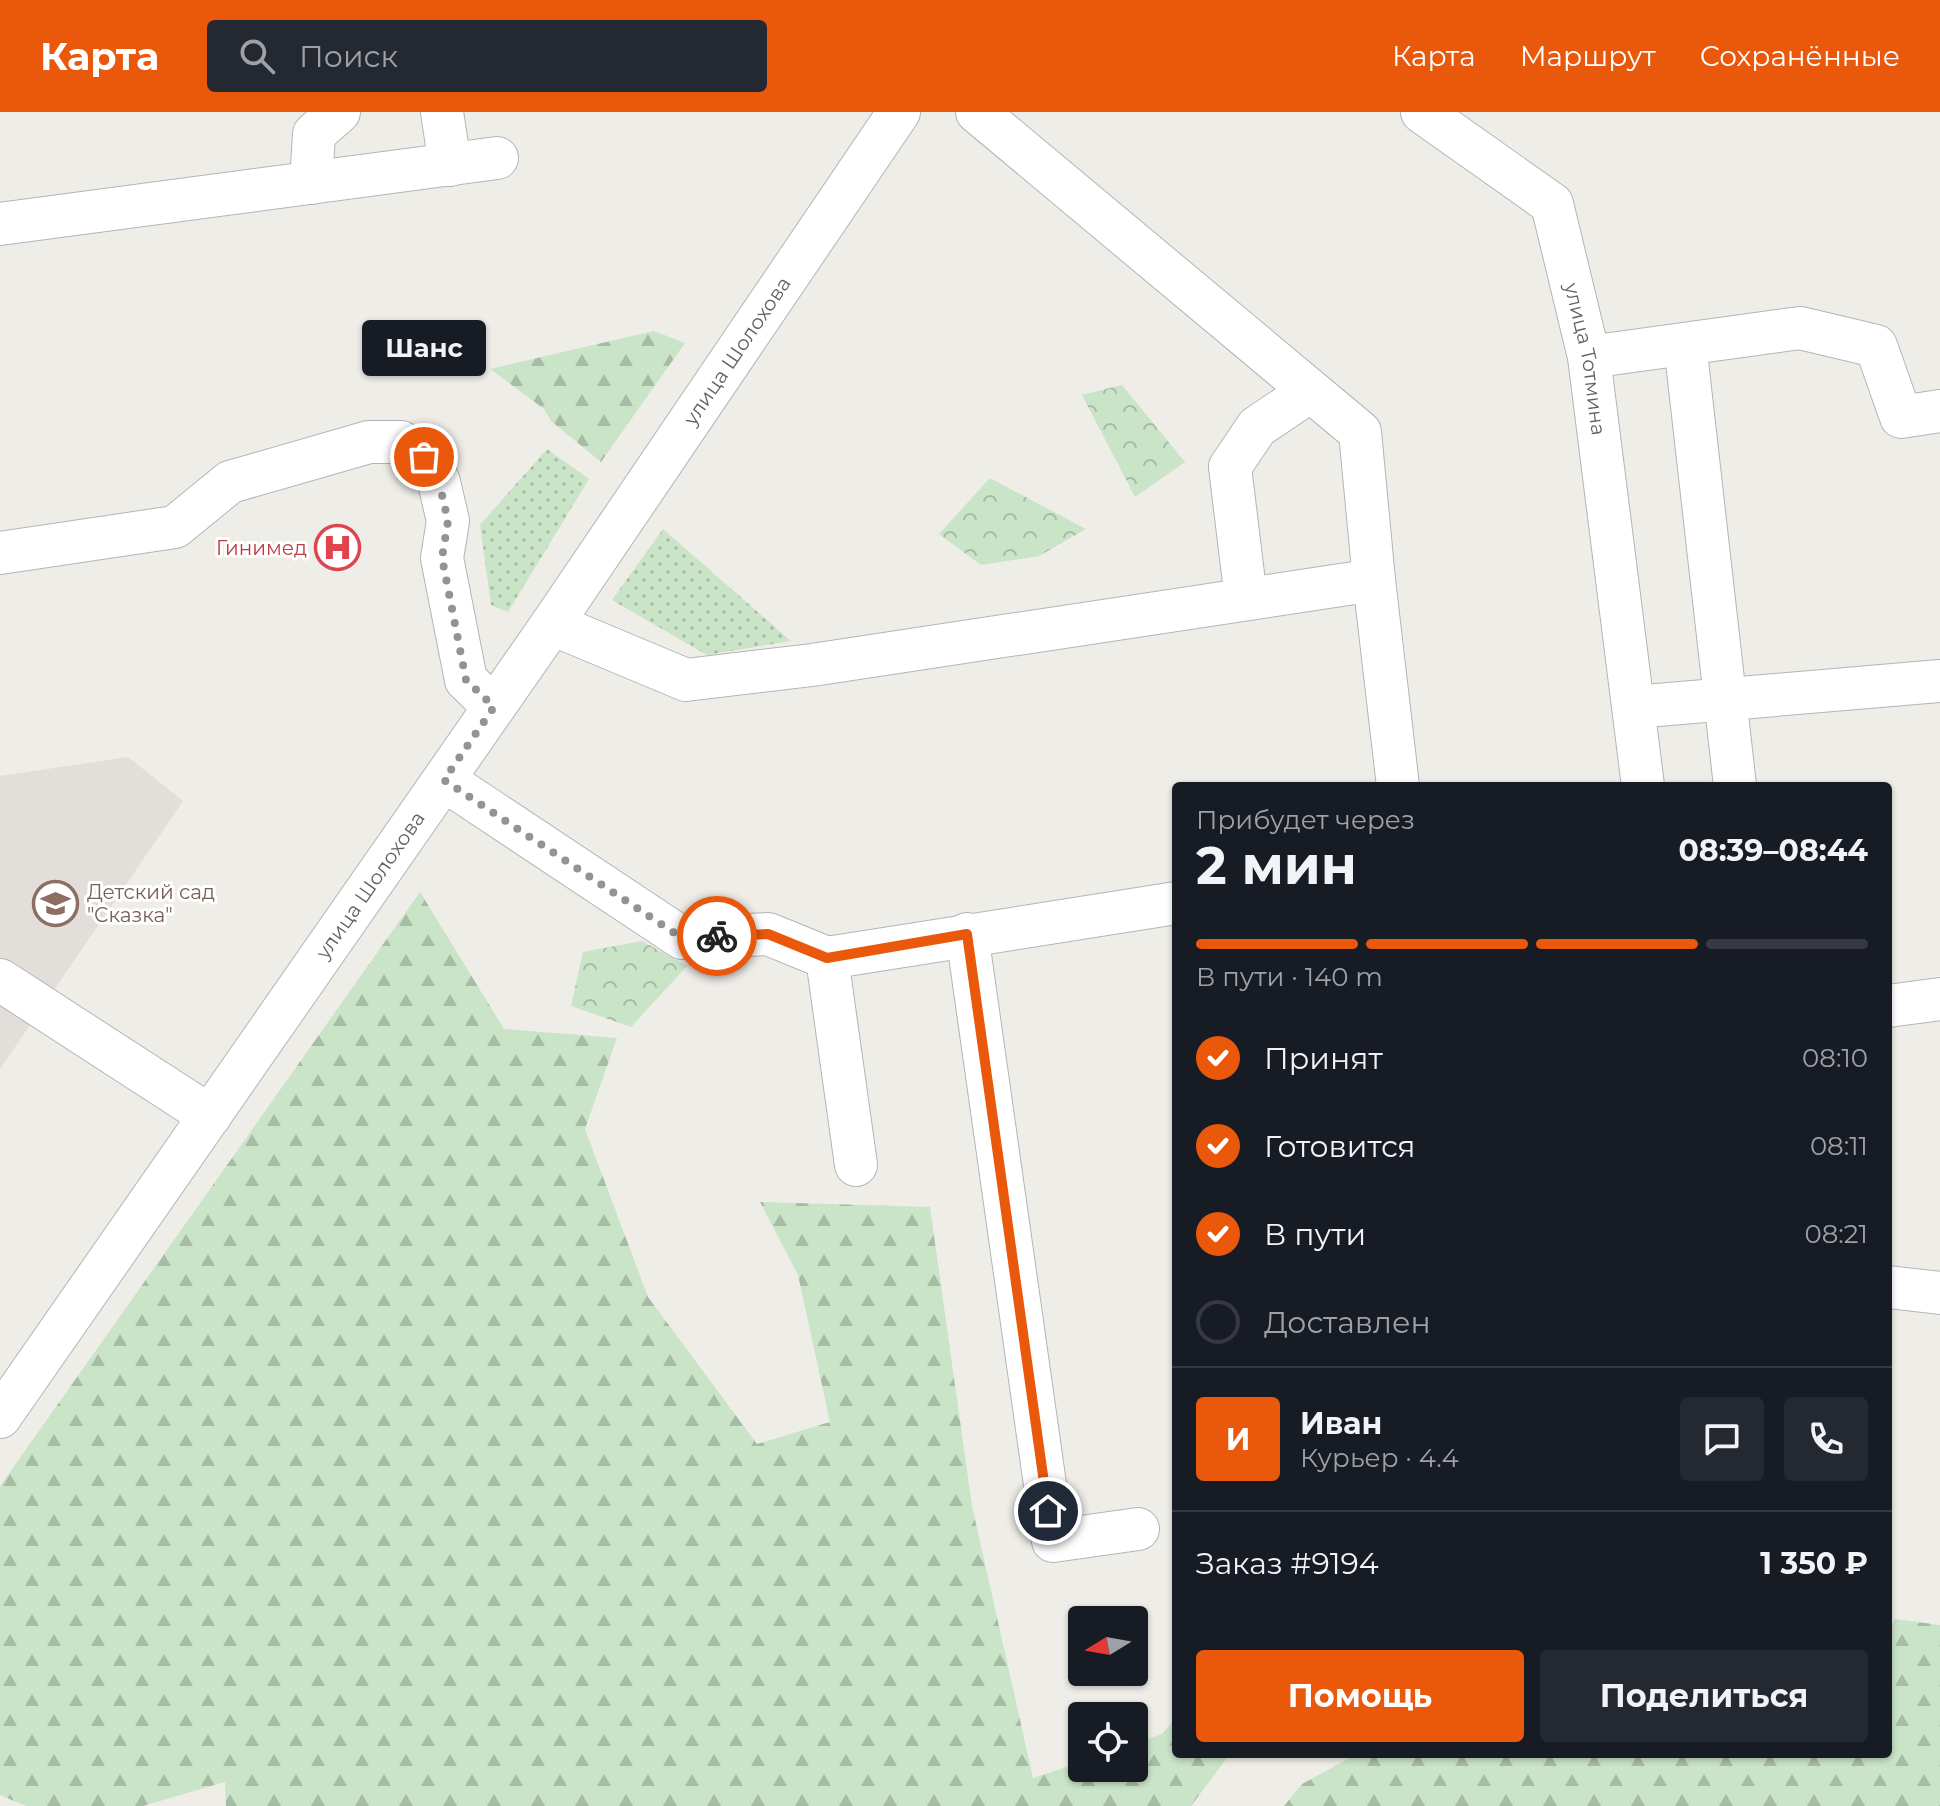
<!DOCTYPE html>
<html lang="ru">
<head>
<meta charset="utf-8">
<style>
	body { margin:0; font-family:Montserrat,sans-serif; background:#242831; color:#f1f3f6; height:100vh; display:flex; flex-direction:column; font-size:30px; white-space:nowrap }
	* { box-sizing:border-box; margin:0 }
	p { font-size:26px; color:#9ea1a6 }
	.icon { flex:none; width:44px; height:44px; fill:none; stroke:currentColor; stroke-width:2; stroke-linecap:round; stroke-linejoin:round }
	.map { position:relative; flex:1; overflow:hidden }
	.side { position:absolute; left:1172px; top:670px; width:720px; height:976px; display:flex; flex-direction:column; background:#171b24; border-radius:8px; box-shadow:0 2px 6px #0004 }
	.side>* { flex:none }
	.needle { width:52px; rotate:259deg }
	.fabs { position:absolute; left:1068px; top:1494px; display:grid; gap:16px }
	.fabs a { display:grid; place-items:center; width:80px; height:80px; border-radius:8px; background:#171b24; box-shadow:0 2px 6px #0004; font-size:40px }
	.pin { position:absolute; display:grid; place-items:center; width:68px; height:68px; color:#fff; margin:-34px; border:4px solid #fff; border-radius:50%; box-shadow:0 2px 8px #0007 }
	.courier { position:absolute; display:grid; place-items:center; width:80px; height:80px; margin:-40px; border:6px solid #ea580c; border-radius:50%; background:#fff; color:#222; box-shadow:0 2px 10px #0007 }
	.bubble { position:absolute; height:56px; border-radius:8px; background:#171b24; box-shadow:0 2px 6px #0004; font-size:26px; font-weight:700; line-height:56px; text-align:center }
	.summary em { font-style:normal; font-weight:700 }
	.summary div { display:flex; flex-direction:column-reverse }
	.summary { display:flex; align-items:center; justify-content:space-between; height:136px; padding:0 24px }
	h1 { font-size:52px; font-weight:700; line-height:60px }
	.bar { display:grid; grid-template-columns:repeat(4,1fr); gap:12px 8px; align-content:center; height:96px; padding:0 24px }
	.bar i { height:10px; border-radius:6px; background:#363941 }
	.bar .on { background:#ea580c }
	.bar p { grid-column:span 4 }
	.line { display:flex; align-items:center; gap:20px; padding:0 24px; border-top:2px solid #363941 }
	.line div { flex:1 }
	.round { display:grid; place-items:center; flex:none; width:84px; height:84px; border-radius:8px; background:#242831 }
	ol { padding:0 24px; list-style:none }
	li { display:flex; align-items:center; gap:24px; height:88px }
	li p { margin-inline-start:auto }
	li .icon { padding:8px; border-radius:50%; background:#ea580c; color:#fff; stroke-width:4 }
	li:last-child { color:#9ea1a6 }
	li i { width:44px; height:44px; border:4px solid #363941; border-radius:50% }
	.primary-button { display:flex; gap:16px; margin-top:auto; padding:16px 24px }
	.primary-button a { flex:1; height:92px; border-radius:8px; background:#ea580c; color:#fff; font-size:32px; font-weight:700; line-height:92px; text-align:center }
	.primary-button a+a { background:#242831; color:#f1f3f6 }
	header { display:flex; align-items:center; gap:48px; box-sizing:border-box; height:112px; padding:0 40px; background:#ea580c; color:#fff }
	header strong { font-size:38px }
	nav { display:flex; gap:44px; margin-inline-start:auto; font-size:28px }
	.search { width:560px; height:72px; background:#242831; display:flex; align-items:center; gap:20px; box-sizing:border-box; padding:0 28px; border-radius:8px; color:#9ea1a6; font-size:30px }
	.map>svg:first-child { display:block }
</style>
</head>
<body>
<header>
<strong>Карта</strong>
<div class="search"><svg class="icon" aria-label="search" viewBox="0 0 24 24"><circle cx="10" cy="10" r="6"/><path d="M15 15l6 6"/></svg>Поиск</div>
<nav><a>Карта</a><a>Маршрут</a><a>Сохранённые</a></nav>
</header>
<div class="map">
<svg width="1940" height="1694" viewBox="0 0 1940 1694">
	<defs>
		<pattern id="grass-dots" width="8" height="8" patternUnits="userSpaceOnUse" patternTransform="scale(2)"><rect width="8" height="8" fill="#cae4c7"/><path d="M2 2h.1M6 6h.1" fill="none" stroke="#a7bca5" stroke-width="1.8" stroke-linecap="round"/></pattern>
		<pattern id="forest-firs" width="22" height="20" patternUnits="userSpaceOnUse" patternTransform="scale(2)"><rect width="22" height="20" fill="#cae4c7"/><path d="M5 1l3.5 6h-7zM16 11l3.5 6h-7z" fill="#a7bca5"/></pattern>
		<pattern id="park-crowns" width="20" height="18" patternUnits="userSpaceOnUse" patternTransform="scale(2)"><rect width="20" height="18" fill="#cae4c7"/><path d="M2 6a3 3 0 1 1 6 0M12 15a3 3 0 1 1 6 0" fill="none" stroke="#a7bca5"/></pattern>
	</defs>
	<rect width="100%" height="100%" fill="#efede8"/>
	<polygon fill="#e2ded9" points="128,645 183,689 0,957 0,664"/>
	<g fill="url(#grass-dots)">
		<polygon points="547,337 589,367 508,500 491,493 480,413"/>
		<polygon points="663,417 791,529 707,543 612,488"/>
	</g>
	<g fill="url(#forest-firs)">
		<polygon points="654,219 685,231 601,350 551,309 544,297 490,257"/>
		<polygon points="420,780 504,917 617,926 585,1017 648,1185 757,1332 830,1310 798,1163 760,1090 930,1095 972,1394 1033,1666 1082,1650 1082,1656 1134,1656 1134,1632 1162,1622 1176,1606 1176,1642 1230,1642 1191,1694 226,1694 225,1670 143,1694 26,1694 0,1683 0,1374"/>
		<polygon points="1895,1507 1940,1513 1940,1694 1284,1694 1302,1672 1357,1642 1888,1642 1888,1518"/>
	</g>
	<g fill="url(#park-crowns)">
		<polygon points="1122,273 1185,350 1135,385 1082,283"/>
		<polygon points="990,366 1086,417 1039,444 981,453 939,422"/>
		<polygon points="642,829 687,854 631,915 571,894 583,840"/>
	</g>
	<g fill="none" stroke-linecap="round" stroke-linejoin="round">
		<defs>
			<g id="minor">
				<polyline points="442,0 450,53"/>
				<polyline points="977,0 1360,320 1374,468"/>
				<path id="s1" d="M1422,0L1552,92L1589,245L1643,674"/>
				<polyline points="311,71 314,22 339,0"/>
				<polyline points="0,112 497,46"/>
				<polyline points="1685,232 1735,674"/>
				<polyline points="1589,245 1800,216 1876,234 1901,305 1940,299"/>
				<polyline points="0,441 175,415 230,370 369,330 401,330 424,345 439,370 448,409 442,446 466,568 494,595"/>
				<polyline points="1246,487 1230,355 1257,315 1309,280"/>
				<polyline points="552,512 686,568 812,553 1374,468 1398,674"/>
				<polyline points="1634,595 1940,569"/>
				<polyline points="444,668 682,826 768,822 827,846 1176,791"/>
				<polyline points="967,822 1053,1429 1138,1417"/>
				<polyline points="827,846 856,1053"/>
				<polyline points="0,868 210,1004"/>
				<polyline points="1888,894 1940,887"/>
				<polyline points="1888,1175 1940,1181"/>
				<path id="s2" d="M0,1305L552,512L899,0"/>
			</g>
		</defs>
		<use href="#minor" stroke="#b2b5b8" stroke-width="44"/>
		<use href="#minor" stroke="#fff" stroke-width="42"/>
	</g>
	<g fill="none" stroke-linecap="round" stroke-linejoin="round">
		<polyline stroke="#919394" stroke-width="8" stroke-dasharray="0 14.4" points="424,345 439,370 448,409 442,446 466,568 494,595 444,668 682,826 717,824"/>
		<polyline stroke="#ea580c" stroke-width="10" points="717,824 768,822 827,846 967,822 1048,1399"/>
	</g>
	<defs>
		<symbol id="hospital-ring" viewBox="-11 -11 22 22"><circle r="9.5" fill="#fff" stroke="#e0444e" stroke-width="1.5"/><path d="M-5-5h3v3.5h4V-5h3V5h-3V1.5h-4V5h-3Z" fill="#e0444e"/></symbol>
		<symbol id="school-ring" viewBox="-11 -11 22 22"><circle r="9.5" fill="#fff" stroke="#8d6e63" stroke-width="1.5"/><path d="M0-5L7-2L0 1L-7-2ZM-4 1L0 2.5L4 1V4Q0 6-4 4Z" fill="#8d6e63"/></symbol>
	</defs>
	<g fill-rule="evenodd">
		<use href="#hospital-ring" x="312" y="410" width="51" height="51"/>
		<use href="#school-ring" x="30" y="766" width="51" height="51"/>
	</g>
	<g text-anchor="middle" dominant-baseline="central" stroke-width="6" stroke-linejoin="round" paint-order="stroke">
		<g font-size="20" fill="#5f6366" stroke="#fff">
			<text stroke="none"><textPath href="#s2" startOffset="1296">улица Шолохова</textPath></text>
			<text stroke="none"><textPath href="#s1" startOffset="318">улица Тотмина</textPath></text>
			<text stroke="none"><textPath href="#s2" startOffset="648">улица Шолохова</textPath></text>
		</g>
		<g font-size="20" fill="#be3a42" stroke="#fff" text-anchor="end">
			<text x="307" y="436">Гинимед</text>
		</g>
		<g font-size="20" fill="#785e54" stroke="#fff" text-anchor="start">
			<text x="87" y="780">Детский сад<tspan x="87" dy="23">"Сказка"</tspan></text>
		</g>
	</g>
</svg>
<div class="fabs">
<a><svg class="needle" viewBox="-14 -14 28 28"><path d="M0-13l5 13h-10z" fill="#e53935"/><path d="M0 13l5-13h-10z" fill="#9ea1a6"/></svg></a>
<a><svg class="icon" aria-label="locate" viewBox="0 0 24 24"><circle cx="12" cy="12" r="6"/><path d="M12 2v4M12 18v4M2 12h4M18 12h4"/></svg></a>
</div>
<div class="pin" style="left:424px;top:345px;background:#ea580c"><svg class="icon" aria-label="bag" viewBox="0 0 24 24"><path d="M5 8h14l-1 12H6zM9 8a3 3 0 0 1 6 0"/></svg></div>
<div class="pin" style="left:1048px;top:1399px;background:#1f2937"><svg class="icon" aria-label="home" viewBox="0 0 24 24"><path d="M3 11l9-7 9 7M6 9v11h12V9"/></svg></div>
<div class="courier" style="left:717px;top:824px"><svg class="icon" aria-label="bike" viewBox="0 0 24 24"><circle cx="6" cy="16" r="4"/><circle cx="18" cy="16" r="4"/><path d="M6 16l4-8h5l3 8M10 8l3 8H6M13 5h3"/></svg></div>
<div class="bubble" style="left:362px;top:208px;width:124px">Шанс</div>
<section class="side">
<div class="summary"><div><h1>2 мин</h1><p>Прибудет через</p></div><em>08:39–08:44</em></div>
<div class="bar"><i class="on"></i><i class="on"></i><i class="on"></i><i></i><p>В пути · 140 m</p></div>
<ol>
<li><svg class="icon" aria-label="check" viewBox="0 0 24 24"><path d="M5 12l5 5 9-10"/></svg>Принят<p>08:10</p></li>
<li><svg class="icon" aria-label="check" viewBox="0 0 24 24"><path d="M5 12l5 5 9-10"/></svg>Готовится<p>08:11</p></li>
<li><svg class="icon" aria-label="check" viewBox="0 0 24 24"><path d="M5 12l5 5 9-10"/></svg>В пути<p>08:21</p></li>
<li><i></i>Доставлен</li>
</ol>
<div class="line" style="height:144px"><b class="round" style="background:#ea580c;color:#fff">И</b><div><b>Иван</b><p>Курьер · 4.4</p></div><a class="round"><svg class="icon" aria-label="chat" viewBox="0 0 24 24"><path d="M4 5h16v11H9l-5 4z"/></svg></a><a class="round"><svg class="icon" aria-label="phone" viewBox="0 0 24 24"><path d="M5 4h4l2 5-3 2q2 4 5 5l2-3 5 2v4C11 20 4 13 5 4z"/></svg></a></div>
<div class="line" style="height:104px"><div>Заказ #9194</div><b>1 350 ₽</b></div>
<div class="primary-button"><a>Помощь</a><a>Поделиться</a></div>
</section>
</div>
</body>
</html>
